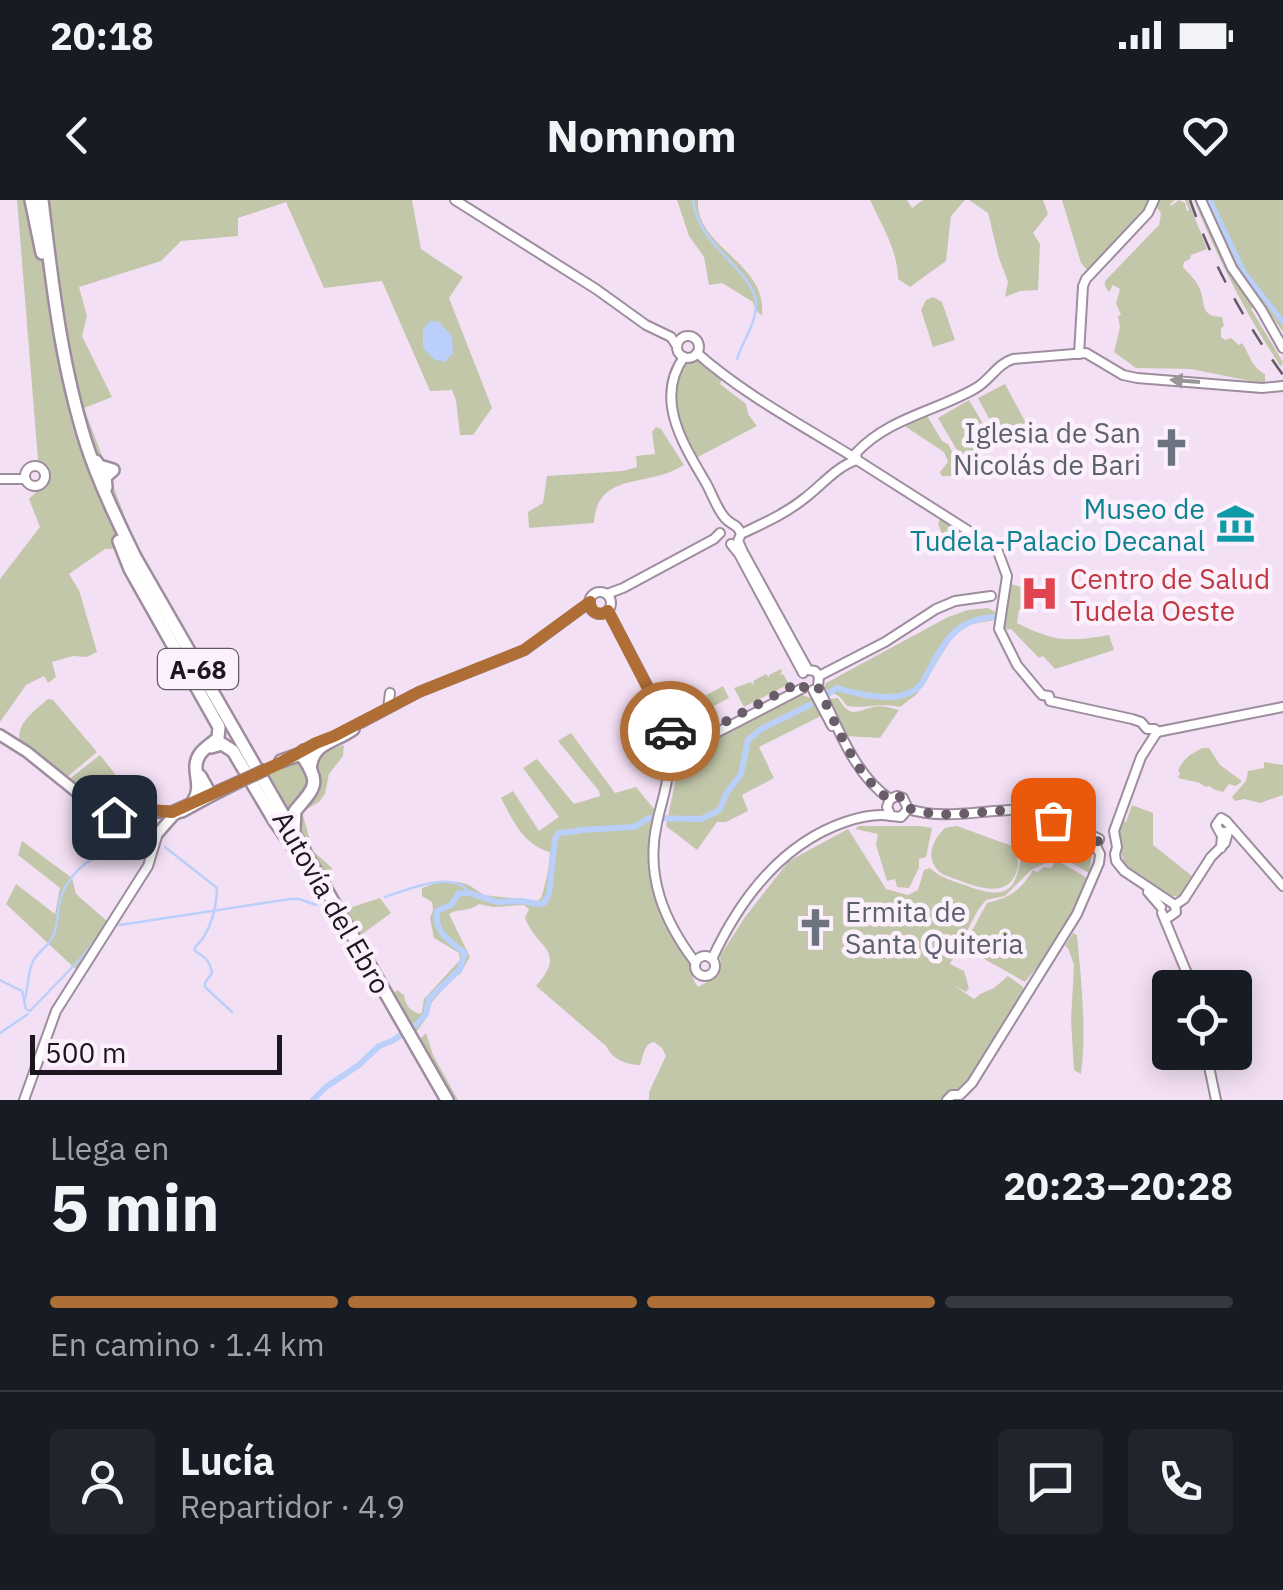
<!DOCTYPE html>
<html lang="es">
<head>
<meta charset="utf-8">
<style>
	body { margin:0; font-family:"IBM Plex Sans",sans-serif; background:#20242c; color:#f1f3f6; height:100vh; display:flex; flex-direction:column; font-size:38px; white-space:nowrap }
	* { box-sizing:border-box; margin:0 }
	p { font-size:32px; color:#9ea1a6 }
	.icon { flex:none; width:55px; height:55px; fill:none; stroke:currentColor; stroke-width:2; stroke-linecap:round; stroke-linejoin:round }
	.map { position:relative; height:900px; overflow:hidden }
	.panel { display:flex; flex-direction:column; background:#171b24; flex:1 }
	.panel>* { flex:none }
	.controls { position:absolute; left:1152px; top:770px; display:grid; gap:20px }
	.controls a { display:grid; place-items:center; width:100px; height:100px; border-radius:10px; background:#171b24; box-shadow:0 5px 25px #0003; font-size:50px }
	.scale { position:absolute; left:30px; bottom:25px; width:252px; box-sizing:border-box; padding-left:10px; border:5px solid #1d161e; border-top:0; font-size:28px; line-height:35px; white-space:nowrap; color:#1d161e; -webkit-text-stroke:8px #fcf0fd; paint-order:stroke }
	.pin { position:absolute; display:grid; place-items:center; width:85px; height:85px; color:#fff; margin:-42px; border-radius:20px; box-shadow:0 5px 15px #0006 }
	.courier { position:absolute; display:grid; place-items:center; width:100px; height:100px; margin:-50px; border:8px solid #ae6e36; border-radius:50%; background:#fff; color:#222; box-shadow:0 2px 12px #0007 }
	.overview em { font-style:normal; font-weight:800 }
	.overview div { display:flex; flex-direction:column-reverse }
	.overview { display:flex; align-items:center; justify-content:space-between; height:170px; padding:0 50px }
	h1 { font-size:65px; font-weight:800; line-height:75px }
	.bar { display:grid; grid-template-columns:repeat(4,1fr); gap:15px 10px; align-content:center; height:120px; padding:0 50px }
	.bar i { height:12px; border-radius:8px; background:#363941 }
	.bar .selected { background:#ae6e36 }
	.bar p { grid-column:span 4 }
	.line { display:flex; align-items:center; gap:25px; padding:0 50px; border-top:2px solid #363941 }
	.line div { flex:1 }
	.round { display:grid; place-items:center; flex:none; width:105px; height:105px; border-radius:10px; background:#20242c }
	.status { display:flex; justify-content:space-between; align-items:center; height:70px; padding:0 50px; background:#171b24; direction:ltr }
	.status svg { height:28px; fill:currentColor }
	header { display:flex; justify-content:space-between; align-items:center; height:130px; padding:0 50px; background:#171b24; font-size:45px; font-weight:800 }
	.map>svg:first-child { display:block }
</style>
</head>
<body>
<div class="status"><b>20:18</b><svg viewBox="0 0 49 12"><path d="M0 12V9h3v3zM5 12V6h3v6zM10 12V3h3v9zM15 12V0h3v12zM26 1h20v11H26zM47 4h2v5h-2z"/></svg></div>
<header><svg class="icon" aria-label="back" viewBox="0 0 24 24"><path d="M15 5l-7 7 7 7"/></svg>Nomnom<svg class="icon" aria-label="heart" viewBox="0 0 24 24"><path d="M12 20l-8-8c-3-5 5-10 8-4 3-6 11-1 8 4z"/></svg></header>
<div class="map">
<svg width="1283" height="900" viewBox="0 0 1283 900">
	<rect width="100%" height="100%" fill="#f4e0f5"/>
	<g fill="#c2c7aa">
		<polygon points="17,0 412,0 421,49 463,77 449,98 492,208 473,235 460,235 456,200 452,190 430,191 382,81 324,88 286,2 238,18 238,36 181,41 161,61 79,87 87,116 82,136 112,197 84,208 137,349 105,349 69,374 79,390 97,452 87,457 73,456 52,462 56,477 48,483 44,476 26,485 0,522 0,379 40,327 29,299 50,278 47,268 38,260"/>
		<path d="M677,0H698C695,48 768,62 762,116L755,109L753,102L722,83L709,85L704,57L689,36Z"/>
		<path d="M870,0H907L912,8L923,0H965L951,16L946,61L910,87L898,79C898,51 882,26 870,0Z"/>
		<polygon points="969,0 1043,0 1048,14 1033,33 1040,44 1038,90 1020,91 1005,97 1008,82 999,58 988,13"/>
		<path d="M1062,0H1175L1170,4L1171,6L1179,0L1185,3L1187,11L1189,10L1185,0H1188L1207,49L1191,55L1190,59L1184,62L1183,67C1188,73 1196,80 1199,87C1206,102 1199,117 1222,117L1224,126L1221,128V137L1225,140L1231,138L1239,145L1242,143C1250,155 1251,167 1265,174V184L1191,169L1136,168L1114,152L1120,127L1118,116L1121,115L1116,103L1120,89L1113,85L1109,92L1105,86V81L1159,25L1161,14L1154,2L1144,17L1140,14L1088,71L1081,63Z"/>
		<path d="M1194,0H1283V132L1263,103L1251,109L1283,162L1281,167C1245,113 1219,61 1194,0Z"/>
		<polygon points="933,97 942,102 955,140 933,147 921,110 926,100"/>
		<path d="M697,160L722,178L720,184L746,204L748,214L757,226L696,258C680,227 666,198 684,164Z"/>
		<polygon points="1005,184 1027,225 1000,239 978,198"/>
		<polygon points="969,200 995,244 964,262 938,218"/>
		<polygon points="926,214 942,241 948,244 962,270 951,276 942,276 940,272 948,262 944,252 903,225"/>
		<path d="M656,227L661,229L684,265C677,269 669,273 661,275C630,284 596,281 594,323L529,328L528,312L543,303L547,276L623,271L637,267L636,256L655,254L652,232Z"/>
		<polygon points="941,319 967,335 970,347 949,355 938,323"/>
		<path d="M1011,384L1029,389L1022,410H1019L1017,423C1055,442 1067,442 1109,435L1114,450L1055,469L1043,456L1039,458L1011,429L1005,430V411H1008L1005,408Z"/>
		<path d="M988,408L997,413L995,420L972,424L954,435L917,494L900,507C881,502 865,509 847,506L840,497L824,488L826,483L948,417L968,410Z"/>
		<polygon points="781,469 782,472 779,475 783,474 789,484 744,507 734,488 751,482 754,486 753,481 766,474 769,478 769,475"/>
		<polygon points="723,486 729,498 674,527 668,516"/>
		<polygon points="799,494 811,498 821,516 759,547 774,578 742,595 748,611 726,622 717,622 697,650 666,626 678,568 685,562 689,553"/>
		<path d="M838,498C851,519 855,511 873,507C882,505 891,508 899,510L880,538L846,536L828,502L829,499Z"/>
		<path d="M48,499L53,500L97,552L67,577L68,580L100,555L141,607L140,615C103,621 50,567 21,543C13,526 35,510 48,499Z"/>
		<path d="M571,533L615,593L636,587L654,609C648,652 646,693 669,732C674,741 681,749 687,758C692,768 691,778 698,787L718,776L721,764L720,756L745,717L789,661L848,629L886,689L908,695L918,690L924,670L930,668C941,679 958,682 973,688C1025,705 1012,670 1028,641C1032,635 1040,629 1045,624L1088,646L1092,655L1089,673L1060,656L1031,670L1005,696L986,700L978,710L950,764L964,771L969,788L966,792L952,784L974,799L980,794L994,788L1008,776L1023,787L1024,795L966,886L949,895L944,900H649V892L666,856L662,848L654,842C643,844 644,856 640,865C626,865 612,859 606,846L536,786C568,750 537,749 525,718L529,709L524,705L493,707L479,704C467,713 458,708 449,714L470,757L460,774L454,777L432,802L428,816L416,832L418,841L426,833L433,855L458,900H443L396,822L401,819L390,798L397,790L404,795C406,806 409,810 420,814L422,812L424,799L460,760L459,753L434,738L430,718L433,710L432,702L422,696V688L439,682H459L469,685L484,695L537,701L541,698C546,683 549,669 550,652C524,645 513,621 501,598L513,591L539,631L559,617L523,568L537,559L574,604L600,596L599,591L558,541Z"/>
		<polygon points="344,545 343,556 329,574 325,594 319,602 302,612 313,651 332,668 329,681 321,686 264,570"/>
		<path d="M1202,548H1209L1220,565L1242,581L1236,586L1229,584L1223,592L1213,589L1210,586L1205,587L1200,583L1178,578L1180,573L1178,571C1184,557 1190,555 1202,548Z"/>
		<polygon points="1264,562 1283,565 1283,595 1260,603 1244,599 1235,601 1232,597 1246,581 1248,571 1264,568"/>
		<polygon points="1132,605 1153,613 1153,645 1192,676 1179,696 1172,696 1124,664 1117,635 1121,620 1126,622"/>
		<polygon points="859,626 919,626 932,628 926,657 919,659 919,668 909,688 897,687 895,679 887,681 876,645 878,634 855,629"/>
		<path d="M957,626L1012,646C1018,656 1020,665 1015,676C1001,702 963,681 942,674C925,661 930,642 945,628Z"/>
		<polygon points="22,641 72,678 76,694 115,728 83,776 6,704 16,684 55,714 60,688 18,655"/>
		<path d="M1056,660L1084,676L1089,683L1053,748L1025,782L963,747L987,703C1011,697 1020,691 1033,670L1037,672L1044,667L1051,668Z"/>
		<polygon points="380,698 391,713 357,738 343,710"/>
		<path d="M1073,733L1077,735C1081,781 1087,829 1081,874L1074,870L1071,820L1074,765L1068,748L1065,746Z"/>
	</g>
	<polygon fill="#bacff9" points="430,121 439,122 452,136 453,153 445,162 435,160 423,148 423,129"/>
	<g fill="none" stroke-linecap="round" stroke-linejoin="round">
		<g stroke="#bacff9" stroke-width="2.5">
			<path d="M693,0C698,48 759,73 756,107C755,126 742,142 737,159"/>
			<path d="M165,647L217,688C217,706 210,735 195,747V751C205,757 210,761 212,773L205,783V787L232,812"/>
			<path d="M385,697C406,690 456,669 469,693"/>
			<polyline points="120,725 290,699 299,699 316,705"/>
			<polyline points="0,780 22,791 26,809 30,811 83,756 100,734"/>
			<path d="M24,801C29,788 27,773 33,761C38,751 49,747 53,736C58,726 57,716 59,705C62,685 80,663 99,656L136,632"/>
			<polyline points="0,833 28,814"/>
		</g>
		<polyline stroke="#bacff9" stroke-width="5" points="1210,0 1244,72 1283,122"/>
		<g stroke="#bacff9" stroke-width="6">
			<path d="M828,494L837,488C860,495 905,506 922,483C941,450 951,418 995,417"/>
			<polyline points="580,630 634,627 649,618 701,619 714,613 720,609 726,594 741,574 748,540 761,529 810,505"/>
			<path d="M313,900L326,887L359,865L379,846L392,841L416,825L426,814L429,799L460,769L465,753C450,741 434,733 437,711L451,705L459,693H469L497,702L521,701L539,704L544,703L549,694L555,639L559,633L578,631"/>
		</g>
		<defs>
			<g id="secondary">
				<polyline points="455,0 596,89 646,125 671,137 677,146"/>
				<polyline points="1201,0 1232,68 1261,109 1283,148"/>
				<circle cx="688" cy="147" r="11"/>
				<path d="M697,153C742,193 798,223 850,255"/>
				<polyline points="1079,154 1083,86 1086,79 1148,13 1154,0"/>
				<path d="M684,157C654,199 683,244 706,283C712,294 717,309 725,318C732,326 737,323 741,334L738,341L743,352L808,470L815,471L819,476L818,487C837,525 854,575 890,599"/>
				<polyline points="857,260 997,349 1007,376 999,429 1017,465 1042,495 1049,496 1050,501 1132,519 1141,522 1147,529 1155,529 1157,532"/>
				<circle cx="35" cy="276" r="10"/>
				<polyline points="0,279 25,279"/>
				<path d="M741,334C764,323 785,314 805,298C822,285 837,266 857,260L856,253C888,218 937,211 976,188C990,180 997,164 1013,159L1086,153L1123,175L1137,178L1262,188L1283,186"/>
				<polyline points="731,344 739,354 803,473"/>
				<circle cx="600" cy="403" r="11"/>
				<polyline points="607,394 623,388 714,339 720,333"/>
				<polyline points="608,411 665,519 675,543"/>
				<polyline points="819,476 885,442 936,409 955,401 991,396"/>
				<polyline points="813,490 832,526"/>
				<polyline points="388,508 390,493"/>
				<polyline points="361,523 419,492 525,450 590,402"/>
				<polyline points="1157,532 1141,557 1114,631 1117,647 1115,654 1116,661 1124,671 1175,705"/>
				<polyline points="1157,532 1283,507"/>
				<circle cx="673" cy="553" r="10"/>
				<polyline points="683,550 803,488"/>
				<path d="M669,562C669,583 661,603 657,623C645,676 664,721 695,762"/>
				<polyline points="890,599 887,607 891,616 901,617 908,609"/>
				<polyline points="890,599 897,596 903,598 908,609"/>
				<path d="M908,609C952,623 997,604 1042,612C1063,616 1080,630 1099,639"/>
				<polyline points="1221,648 1222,636 1216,625 1221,618 1226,621 1283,686"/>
				<polyline points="1148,692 1161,707"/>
				<polyline points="1175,705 1184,699 1211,657 1225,643 1228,632 1221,632"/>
				<polyline points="1162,713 1193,788"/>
				<polyline points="1169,717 1176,712 1175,705"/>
				<circle cx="705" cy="766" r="10"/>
				<path d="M712,759C740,699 781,644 845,622C860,617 876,613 891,616"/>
				<polyline points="1206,852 1216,900"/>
				<polyline points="24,900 56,811 148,666 158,633"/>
				<polyline points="947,900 952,895 960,895 972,883 1077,714 1099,663 1100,654 1096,646 1099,639"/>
			</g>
			<g id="primary">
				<polyline points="0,535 27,552 99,610 143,628"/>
				<polygon points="239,582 174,615 158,633 149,633 143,628 142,619 148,612 172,612"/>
			</g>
			<g id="highway">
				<polyline points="31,0 42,53"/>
				<path d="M42,0C52,82 61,164 86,243C99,283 117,320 135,357L447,900"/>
				<polyline points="96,261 99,266 113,270 105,277 106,287"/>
				<path d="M119,341L130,369L219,527L218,538C213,543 204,548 200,554C189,570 205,584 193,602"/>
				<polyline points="211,547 222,544 233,551 274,620 295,650"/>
				<polyline points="281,561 301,554 304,551"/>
				<path d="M310,569C313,541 334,543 353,529"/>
				<polyline points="182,611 209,596 209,592 200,576"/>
				<path d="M294,629L295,611C315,587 322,584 301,554"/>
			</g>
		</defs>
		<use href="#secondary" stroke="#9e8c9f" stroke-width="12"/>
		<use href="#primary" stroke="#9e8c9f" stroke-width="14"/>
		<use href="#highway" stroke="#9e8c9f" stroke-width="16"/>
		<use href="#secondary" stroke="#fff" stroke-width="8"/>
		<use href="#primary" stroke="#fff" stroke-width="9"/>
		<use href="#highway" stroke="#fff" stroke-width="11"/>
		<path stroke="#645965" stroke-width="2.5" stroke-dasharray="18 18" stroke-linecap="butt" d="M1190,0C1212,63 1244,121 1283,175"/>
		<defs>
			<polyline id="primary-bridge" points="239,582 267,569"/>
		</defs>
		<use href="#primary-bridge" stroke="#9e8c9f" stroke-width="14" stroke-linecap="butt"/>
		<use href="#primary-bridge" stroke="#fff" stroke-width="9"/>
	</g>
	<defs><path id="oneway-solid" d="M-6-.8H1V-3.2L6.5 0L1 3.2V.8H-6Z" transform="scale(2.5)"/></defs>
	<use fill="#99969a" href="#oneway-solid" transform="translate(1185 181) rotate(-176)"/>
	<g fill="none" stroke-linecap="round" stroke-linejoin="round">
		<path stroke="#685d69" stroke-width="10" stroke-dasharray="0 18" d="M670,531L674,543L680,546L800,482L806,490H813L818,487C837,525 854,575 890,600L900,597L906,600L908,608C952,624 997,604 1042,612C1063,616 1080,629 1099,639L1097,643L1053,620"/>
		<path stroke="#ae6e36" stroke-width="12" d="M114,617L124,620L143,616L152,610L172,612L278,564L316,543L334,536L419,492L524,450L590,402C590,412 599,417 608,411L670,531"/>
	</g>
	<defs>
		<symbol id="church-bare" viewBox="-9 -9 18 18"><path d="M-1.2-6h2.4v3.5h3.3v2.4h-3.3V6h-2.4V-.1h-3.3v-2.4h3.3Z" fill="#6b7280" stroke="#fcf0fd" stroke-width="2.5" paint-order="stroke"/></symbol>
		<symbol id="museum-bare" viewBox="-9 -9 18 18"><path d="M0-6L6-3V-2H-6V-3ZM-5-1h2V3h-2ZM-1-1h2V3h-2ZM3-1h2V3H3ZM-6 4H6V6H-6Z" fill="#0f9aa8" stroke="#fcf0fd" stroke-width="2.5" paint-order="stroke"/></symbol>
		<symbol id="hospital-bare" viewBox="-9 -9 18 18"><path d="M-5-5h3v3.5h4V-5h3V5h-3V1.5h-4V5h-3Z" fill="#e0444e" stroke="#fcf0fd" stroke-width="2.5" paint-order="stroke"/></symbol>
	</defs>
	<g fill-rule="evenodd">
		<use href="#church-bare" x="1144" y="220" width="55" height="55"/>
		<use href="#museum-bare" x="1208" y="296" width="55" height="55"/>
		<use href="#hospital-bare" x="1012" y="366" width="55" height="55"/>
		<use href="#church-bare" x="788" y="700" width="55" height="55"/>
	</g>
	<g text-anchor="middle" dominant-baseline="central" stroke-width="9" stroke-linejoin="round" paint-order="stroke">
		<rect fill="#fcf0fd" stroke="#605761" stroke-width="2.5" x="158" y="449" width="80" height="40" rx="8"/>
		<g font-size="25" font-weight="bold" fill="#1d161e">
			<text x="198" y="469">A-68</text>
		</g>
		<g font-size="28" fill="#5b616d" stroke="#fcf0fd" text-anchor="end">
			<text x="1141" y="232">Iglesia de San<tspan x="1141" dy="32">Nicolás de Bari</tspan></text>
			<text x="845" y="711" text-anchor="start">Ermita de<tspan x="845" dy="32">Santa Quiteria</tspan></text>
		</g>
		<g font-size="28" fill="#0d838f" stroke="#fcf0fd" text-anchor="end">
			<text x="1205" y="308">Museo de<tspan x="1205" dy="32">Tudela-Palacio Decanal</tspan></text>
		</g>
		<g font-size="28" fill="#be3a42" stroke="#fcf0fd" text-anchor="start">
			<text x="1070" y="378">Centro de Salud<tspan x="1070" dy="32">Tudela Oeste</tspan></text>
		</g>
		<g font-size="28" fill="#1d161e" stroke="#fcf0fd">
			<text transform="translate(332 702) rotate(60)">Autovía del Ebro</text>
		</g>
	</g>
</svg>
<div class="controls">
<a><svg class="icon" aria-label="locate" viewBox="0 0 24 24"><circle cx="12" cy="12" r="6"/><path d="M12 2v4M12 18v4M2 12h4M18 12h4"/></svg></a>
</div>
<div class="scale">500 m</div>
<div class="pin" style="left:1053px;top:620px;background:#ea580c"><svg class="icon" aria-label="bag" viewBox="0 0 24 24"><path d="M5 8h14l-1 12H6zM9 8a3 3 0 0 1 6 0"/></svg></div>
<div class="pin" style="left:114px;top:617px;background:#1f2937"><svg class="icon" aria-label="home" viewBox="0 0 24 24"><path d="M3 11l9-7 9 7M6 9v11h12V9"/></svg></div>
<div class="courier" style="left:670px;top:531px"><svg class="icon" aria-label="car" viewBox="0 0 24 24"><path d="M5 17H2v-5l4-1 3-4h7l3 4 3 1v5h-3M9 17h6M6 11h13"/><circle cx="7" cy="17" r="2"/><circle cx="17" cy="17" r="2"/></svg></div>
</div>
<section class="panel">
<div class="overview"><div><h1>5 min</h1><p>Llega en</p></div><em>20:23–20:28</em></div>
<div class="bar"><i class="selected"></i><i class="selected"></i><i class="selected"></i><i></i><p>En camino · 1.4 km</p></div>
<div class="line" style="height:180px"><a class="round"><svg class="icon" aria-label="person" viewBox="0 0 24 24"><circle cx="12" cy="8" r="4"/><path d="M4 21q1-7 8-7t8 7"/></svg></a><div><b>Lucía</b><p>Repartidor · 4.9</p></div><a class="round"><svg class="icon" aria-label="chat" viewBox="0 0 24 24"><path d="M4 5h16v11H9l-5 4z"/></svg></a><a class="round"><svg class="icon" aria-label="phone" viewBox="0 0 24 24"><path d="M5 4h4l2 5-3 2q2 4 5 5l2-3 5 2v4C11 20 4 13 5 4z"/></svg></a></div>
</section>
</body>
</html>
